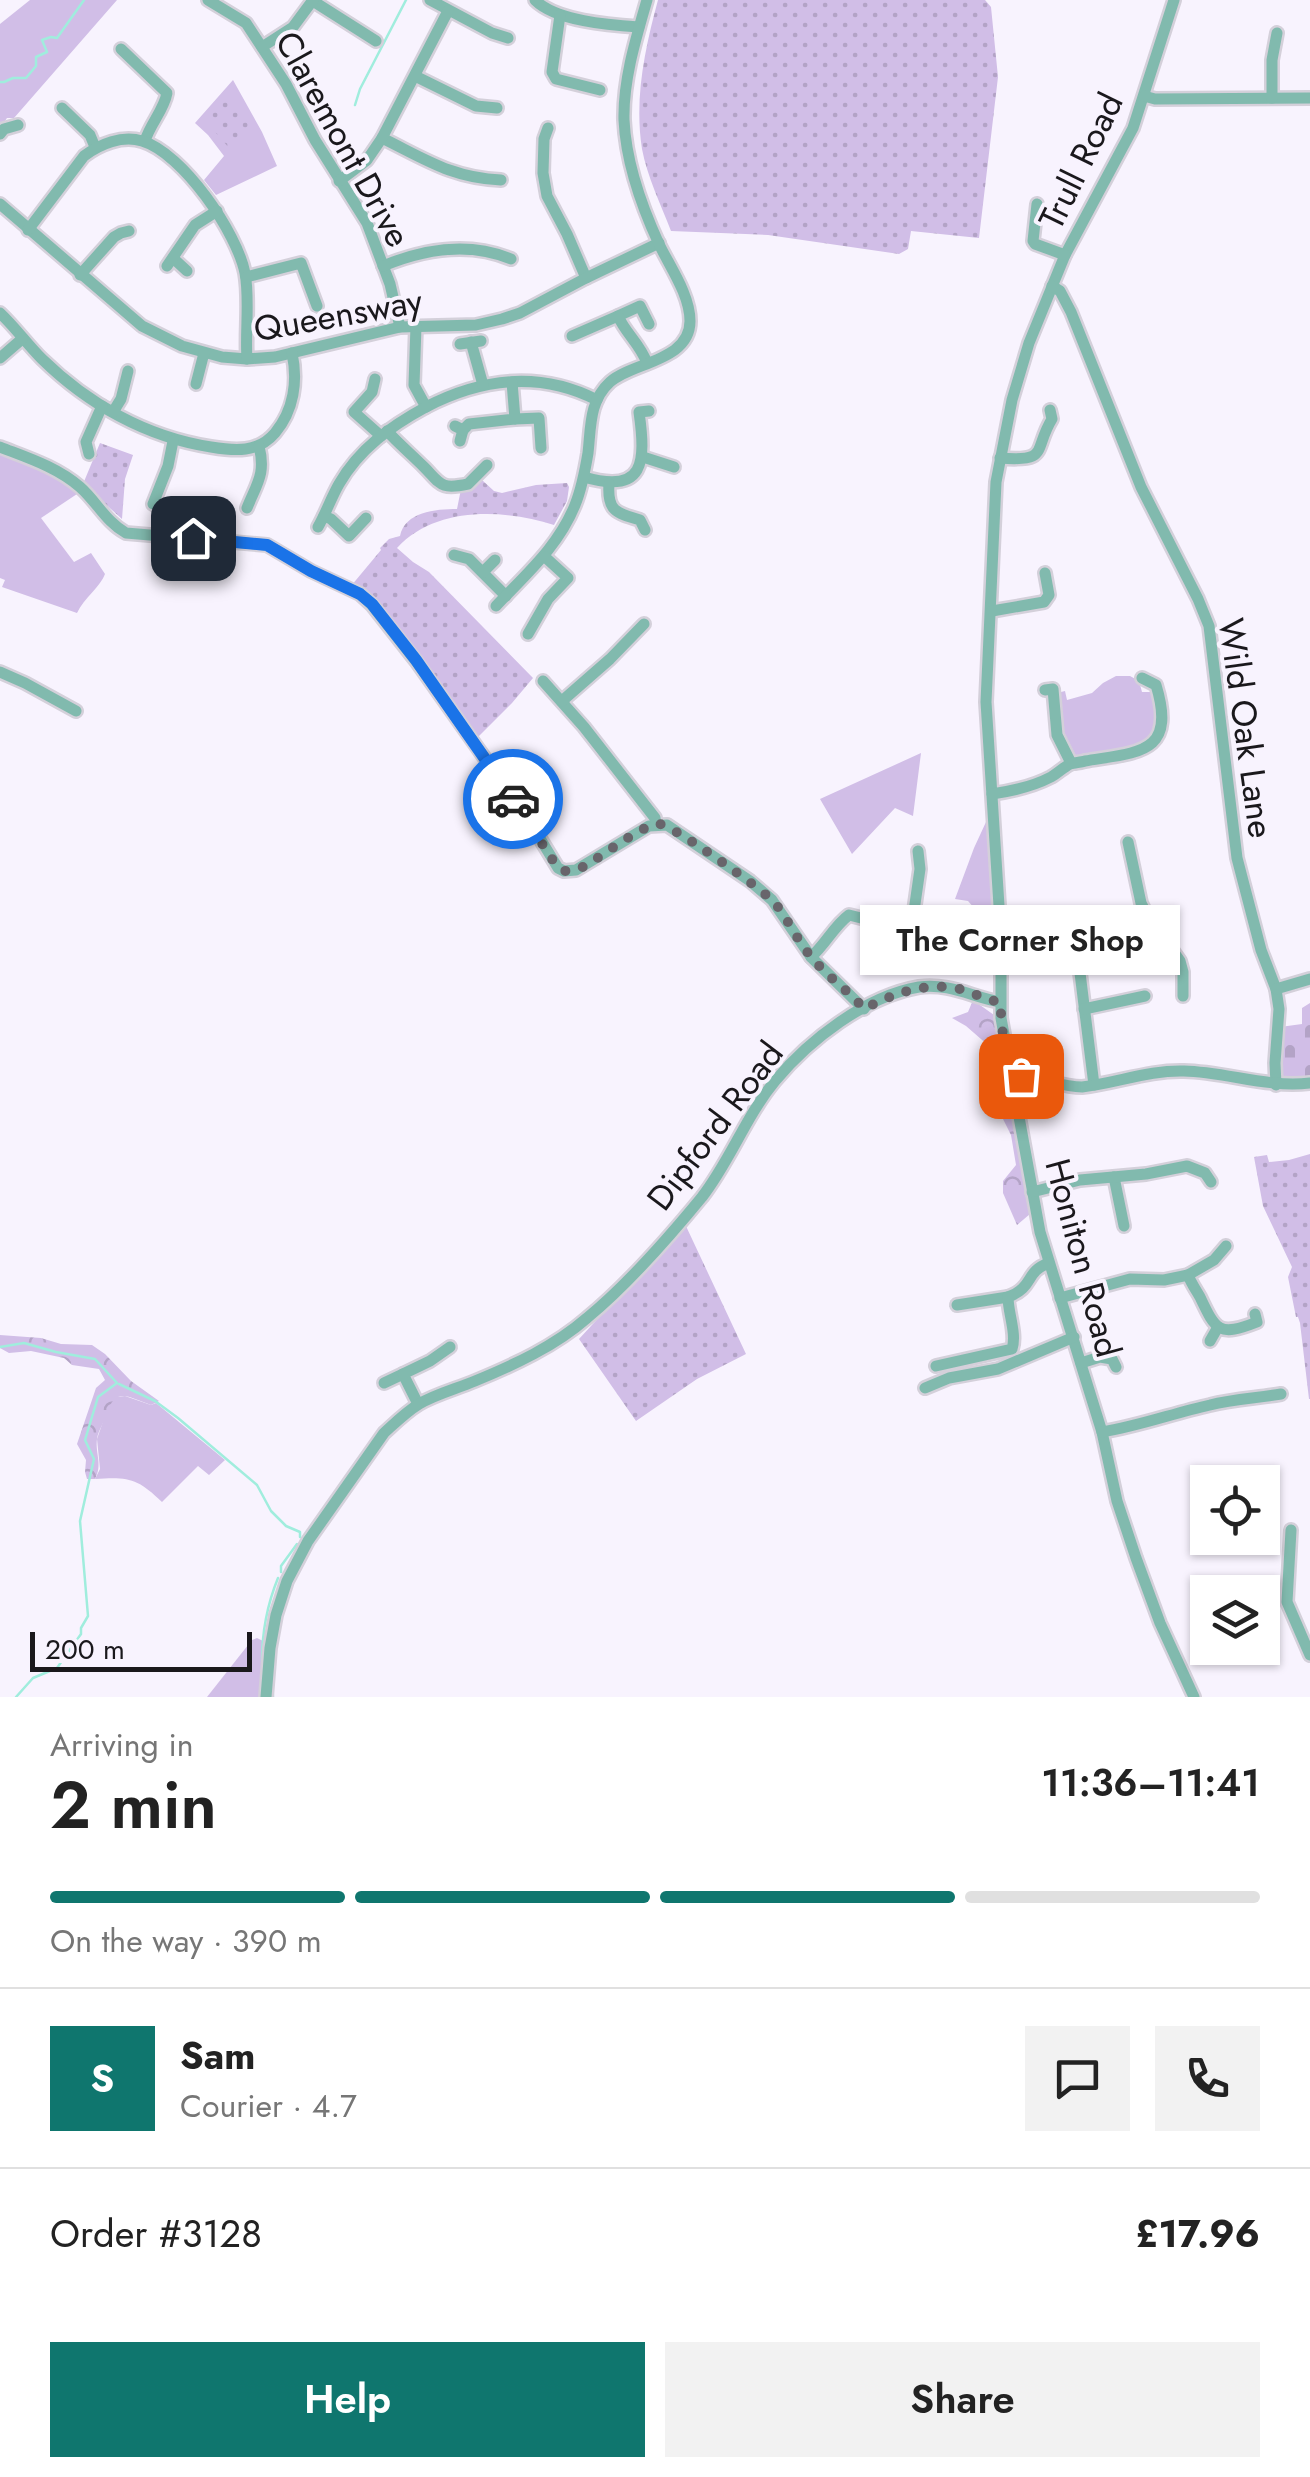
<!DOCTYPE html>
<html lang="en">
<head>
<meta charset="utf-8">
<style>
	body { margin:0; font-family:Jost,sans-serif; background:#f2f2f2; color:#222; height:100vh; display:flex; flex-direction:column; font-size:38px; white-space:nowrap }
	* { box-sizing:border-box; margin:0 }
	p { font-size:32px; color:#767676 }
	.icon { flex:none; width:55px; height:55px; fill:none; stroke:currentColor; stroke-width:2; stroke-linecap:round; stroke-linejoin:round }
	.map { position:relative; height:1697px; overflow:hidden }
	.panel { display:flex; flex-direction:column; background:#fff; flex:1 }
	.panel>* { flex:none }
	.tools { position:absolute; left:1190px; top:1465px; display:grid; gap:20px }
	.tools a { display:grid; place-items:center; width:90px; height:90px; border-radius:0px; background:#fff; box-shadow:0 2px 8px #0004; font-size:50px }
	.scale { position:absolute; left:30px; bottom:25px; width:222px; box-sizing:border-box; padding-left:10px; border:5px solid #1a181c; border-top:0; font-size:28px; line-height:35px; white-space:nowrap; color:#1a181c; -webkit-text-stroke:8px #f8f3fe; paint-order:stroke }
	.pin { position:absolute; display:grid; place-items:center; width:85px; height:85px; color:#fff; margin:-42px; border-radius:20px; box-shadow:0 5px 15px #0006 }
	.courier { position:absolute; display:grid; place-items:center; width:100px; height:100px; margin:-50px; border:8px solid #1a73e8; border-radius:50%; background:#fff; color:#222; box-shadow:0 2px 12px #0007 }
	.bubble { position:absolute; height:70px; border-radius:0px; background:#fff; box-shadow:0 2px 8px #0004; font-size:32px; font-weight:600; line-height:70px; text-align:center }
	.head em { font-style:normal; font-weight:600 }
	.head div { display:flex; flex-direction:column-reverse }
	.head { display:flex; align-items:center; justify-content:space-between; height:170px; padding:0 50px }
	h1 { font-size:65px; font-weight:600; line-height:75px }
	.bar { display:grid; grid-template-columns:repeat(4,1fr); gap:15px 10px; align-content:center; height:120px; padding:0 50px }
	.bar i { height:12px; border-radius:8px; background:#e0e0e0 }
	.bar .on { background:#0f766e }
	.bar p { grid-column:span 4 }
	.line { display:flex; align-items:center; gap:25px; padding:0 50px; border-top:2px solid #e0e0e0 }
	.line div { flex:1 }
	.round { display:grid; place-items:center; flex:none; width:105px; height:105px; border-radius:0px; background:#f2f2f2 }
	.primary-button { display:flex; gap:20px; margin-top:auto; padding:20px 50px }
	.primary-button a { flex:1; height:115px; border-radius:0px; background:#0f766e; color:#fff; font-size:40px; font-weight:600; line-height:115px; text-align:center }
	.primary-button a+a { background:#f2f2f2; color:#222 }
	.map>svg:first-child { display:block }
</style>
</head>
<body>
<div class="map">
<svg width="1310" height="1697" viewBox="0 0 1310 1697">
	<defs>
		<pattern id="forest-crowns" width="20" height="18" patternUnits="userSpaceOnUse" patternTransform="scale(2.5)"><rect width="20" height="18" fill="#d1bee7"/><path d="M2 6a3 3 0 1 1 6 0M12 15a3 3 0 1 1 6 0" fill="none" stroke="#b3a3c6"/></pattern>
		<pattern id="cemetery-stones" width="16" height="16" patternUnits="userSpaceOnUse" patternTransform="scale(2.5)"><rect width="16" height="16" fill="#d1bee7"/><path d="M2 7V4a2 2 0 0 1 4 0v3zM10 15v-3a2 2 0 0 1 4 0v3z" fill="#b3a3c6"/></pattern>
		<pattern id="park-dots" width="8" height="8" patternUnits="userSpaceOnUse" patternTransform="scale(2.5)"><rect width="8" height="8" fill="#d1bee7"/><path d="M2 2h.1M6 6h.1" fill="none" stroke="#b3a3c6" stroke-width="1.8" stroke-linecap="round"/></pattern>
	</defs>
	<rect width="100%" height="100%" fill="#f8f3fe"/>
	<g fill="#d1bee7">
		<polygon points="30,0 117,0 14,118 7,118 0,128 0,24"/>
		<polygon points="233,80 262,132 277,166 216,195 204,180 224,156 208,135 195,123"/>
		<path d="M0,448L45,468L80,492L41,518L74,562L91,553L105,574C101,586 84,598 77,613L2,587L5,580L0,578Z"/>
		<polygon points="1116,676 1130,676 1139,681 1142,692 1153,692 1157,716 1154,734 1144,746 1075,758 1060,733 1057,693 1065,691 1067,700 1092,693 1103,683"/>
		<polygon points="921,753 913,816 895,808 852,854 820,799"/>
		<polygon points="986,822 988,822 994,908 975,909 968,901 955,899 974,848"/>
		<path d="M125,1396L151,1405L156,1403L225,1460L209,1475L198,1466L162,1502C137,1478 129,1477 95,1479L100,1469L97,1439L110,1401L116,1397Z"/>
		<polygon points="257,1638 265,1642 266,1646 261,1697 207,1697 252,1640"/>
	</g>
	<g fill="url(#forest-crowns)">
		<polygon points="973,1000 994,1015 1030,1214 1017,1225 1003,1193 1003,1181 1016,1165 1011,1135 1002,1117 996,1060 989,1046 966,1026 952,1018 968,1012"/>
		<path d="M0,1335L41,1338L61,1344L92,1345L105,1354L131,1381L159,1401L151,1405C127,1397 116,1386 106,1415C104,1423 98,1431 97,1439C95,1454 103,1464 95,1479H87L85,1472L86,1460L77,1444L96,1388L105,1380L99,1369L72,1365L64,1358L31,1351L9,1353L0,1348Z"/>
	</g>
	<polygon fill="url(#cemetery-stones)" points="1310,1003 1310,1079 1281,1078 1280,1027 1302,1024 1302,1008"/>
	<g fill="url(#park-dots)">
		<path d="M658,0H985L991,7L998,77L979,238L911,231L908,249L899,254L768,235L671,231C661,205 647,176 642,149C634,99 645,48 658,0Z"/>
		<polygon points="227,95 253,131 229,148 205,120"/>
		<polygon points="100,443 133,455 125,479 122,519 83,484"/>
		<path d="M478,479L482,480L494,491L502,493L536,485L567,483L569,487L567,501L554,525C503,509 436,506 397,548L413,562L429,572L533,678L512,703L475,740L351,586L381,550L380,548L389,539L400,536C405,512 435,509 457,509L461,489Z"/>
		<polygon points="1310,1154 1310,1399 1309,1399 1300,1323 1298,1317 1296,1317 1288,1277 1292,1267 1263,1206 1254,1157 1267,1155 1269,1162 1289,1160"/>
		<polygon points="685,1224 746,1354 697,1379 636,1421 579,1339"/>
	</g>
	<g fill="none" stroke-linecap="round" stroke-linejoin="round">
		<g stroke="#a0eddd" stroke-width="2.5">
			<polyline points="0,82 4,82 13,78 26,78 36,66 36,57 47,52 42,40 51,37 57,38 84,0"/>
			<polyline points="355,105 360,89 406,0"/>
			<polyline points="0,1347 24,1343 56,1352 95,1359 117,1383 98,1397 85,1440 94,1459 80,1521 88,1616 81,1628 81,1634 57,1668 33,1678 16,1697"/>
			<polyline points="119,1384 155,1401 178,1418 257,1485 271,1511 286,1526 300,1532 300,1537"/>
			<polyline points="281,1572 281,1566 297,1544"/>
			<path d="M262,1661C262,1632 267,1605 278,1578"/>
			<polyline points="272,1684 273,1697"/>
		</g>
		<defs>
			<g id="minor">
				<polyline points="208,0 246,23 286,84 315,140 367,223 390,284 400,327"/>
				<polyline points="430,0 492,33 508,38"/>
				<path d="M535,0C556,21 609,25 639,27"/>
				<polyline points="1174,0 1133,128 1065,255 1029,343 1012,400 996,482 986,702 1001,937 1001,1018 1040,1232 1102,1432 1117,1501 1136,1558 1160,1623 1194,1697"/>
				<polyline points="313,1 376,41"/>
				<polyline points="560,15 552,72 556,79 600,90"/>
				<polyline points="262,47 293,27 313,0"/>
				<path d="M121,49L167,93C164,110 150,124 145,141"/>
				<polyline points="415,76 476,106 497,108"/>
				<polyline points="1144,96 1155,99 1310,98"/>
				<polyline points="1272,98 1272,60 1277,33"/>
				<polyline points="62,108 90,135 95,147"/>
				<polyline points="548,128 544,139 543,173 547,196 567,234 586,278"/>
				<polyline points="0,134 4,129 18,125"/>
				<path d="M382,138C425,159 452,178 501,180"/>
				<polyline points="339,181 367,160 382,138 448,11"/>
				<polyline points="0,204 142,326 182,346 222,357 247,359 275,357 400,327 476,325 502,319 520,313 586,278 659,243"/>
				<polyline points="1037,204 1033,241 1035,244 1065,255"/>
				<path d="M28,230L84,156C100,144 122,135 142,141C183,153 237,233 245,273C250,299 245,332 247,359"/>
				<polyline points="174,259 187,271"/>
				<polyline points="167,266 195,225 217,211"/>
				<path d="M383,266C424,249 468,241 511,259"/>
				<polyline points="80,275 114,237 121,233 129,231"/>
				<polyline points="246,277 301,263 317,306"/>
				<polyline points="1052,286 1060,291 1071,312 1141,487 1198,599 1209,626 1237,858 1261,950 1276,989 1279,1009 1275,1063 1276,1085"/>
				<path d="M0,313C15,327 27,344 42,359C88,404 146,437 211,447C235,451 258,453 275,433C294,410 298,381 292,353"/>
				<polyline points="618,316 640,306 649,324"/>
				<path d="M416,326L414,385L426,407C482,378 540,371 597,400"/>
				<path d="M572,336L618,316C626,334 640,344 647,363"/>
				<polyline points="471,342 483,385"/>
				<polyline points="460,344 481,341"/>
				<polyline points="0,358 22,339"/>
				<polyline points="375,379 372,392 354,412 381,436"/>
				<polyline points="196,384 204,353"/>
				<polyline points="113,412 121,399 128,371"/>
				<polyline points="515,419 539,418 541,448"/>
				<polyline points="455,426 463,430 460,441"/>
				<polyline points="463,430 469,424 515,419 512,382"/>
				<path d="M387,431C399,444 412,455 424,467C441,484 440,490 468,484L487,465"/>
				<path d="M0,447C28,458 57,467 80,487C97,502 106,522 126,533L267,545L311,571L360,594L372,605L416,661L530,822L558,868L564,871L576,870L649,826L667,825L750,881L772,900L811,957L864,1009"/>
				<polyline points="89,454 86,442 102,406"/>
				<polyline points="643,457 674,467"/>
				<path d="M1000,458C1050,462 1033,450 1052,419L1050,410"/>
				<path d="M584,477C645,495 646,462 639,412L649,411"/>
				<path d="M609,484C607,511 616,513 640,520L645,530"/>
				<polyline points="153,504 168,466 173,441"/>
				<path d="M247,508C257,483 266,474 259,446"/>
				<polyline points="324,516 331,519 349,536 366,518"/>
				<path d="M318,527C326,513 331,498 339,484C359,449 391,426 426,407"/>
				<polyline points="454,555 469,559 506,596"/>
				<polyline points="483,572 495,560"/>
				<path d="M496,606C526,574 558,547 575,505C582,488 585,471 588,453C591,427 589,401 610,382C633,362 690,361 690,321C690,295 670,267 659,244C641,205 626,163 624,120C623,80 636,38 647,0"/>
				<polyline points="992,611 1044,602 1049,595 1045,573"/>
				<polyline points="528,634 548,599 568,578 545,557"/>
				<polyline points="0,672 25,683 76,711"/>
				<polyline points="543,681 584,727 655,818 656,824"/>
				<polyline points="1045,690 1053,689 1057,735 1071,763"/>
				<polyline points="562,701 610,659 644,624"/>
				<path d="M992,794C1013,791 1032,787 1051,777C1058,773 1064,767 1070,764C1072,763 1083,762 1085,761C1139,752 1177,754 1156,685L1142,678"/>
				<polyline points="1146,913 1180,961 1183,972 1183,996"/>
				<polyline points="882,927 889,919 913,918 920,869 918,851"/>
				<polyline points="1075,933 1094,1085"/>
				<path d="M1001,937C1043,933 1110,937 1146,913L1141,903L1128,842"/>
				<path d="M811,957C825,945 834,926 849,915L873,921L891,935"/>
				<polyline points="1276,989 1310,979"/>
				<polyline points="1084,1009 1145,996"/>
				<path d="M1012,1077C1036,1074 1058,1087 1082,1087C1117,1083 1149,1070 1184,1071C1227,1072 1267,1088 1310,1083"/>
				<polyline points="1114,1177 1124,1226"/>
				<polyline points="1032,1192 1080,1180 1146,1174 1187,1166 1205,1173 1211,1182"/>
				<path d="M1188,1275C1191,1283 1196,1290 1200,1297C1216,1331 1219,1337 1257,1322L1255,1314"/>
				<polyline points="1060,1298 1130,1279 1164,1280 1188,1275 1214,1260 1226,1246"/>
				<polyline points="957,1305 1008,1297"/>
				<polyline points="1210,1341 1218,1327"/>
				<polyline points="1081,1363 1100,1357 1112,1359 1116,1367"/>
				<path d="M936,1366L1012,1349C1017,1334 1008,1313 1008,1297C1035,1287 1024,1272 1049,1263"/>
				<polyline points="384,1383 403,1374"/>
				<polyline points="925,1388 949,1378 998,1369 1074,1337"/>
				<polyline points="418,1404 403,1374 430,1361 450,1347"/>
				<path d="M1102,1432C1139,1426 1174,1413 1210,1405C1233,1399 1258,1398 1281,1394"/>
				<polyline points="1291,1530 1287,1602 1310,1655"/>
				<path d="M266,1697L270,1648L276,1615L287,1581L308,1541L384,1433C395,1423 406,1412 419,1404C436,1394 456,1389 475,1381C514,1365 555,1346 587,1318C626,1286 670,1236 702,1197C730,1161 746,1116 775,1081C809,1040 866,996 919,987C950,983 972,997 1000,1002"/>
			</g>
		</defs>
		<use href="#minor" stroke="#d4d0da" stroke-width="16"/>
		<use href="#minor" stroke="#81baae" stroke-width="11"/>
	</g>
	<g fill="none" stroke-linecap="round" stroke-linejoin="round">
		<path stroke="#68656b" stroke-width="10" stroke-dasharray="0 18" d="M513,799L554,862L564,871L576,870L585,866C601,857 643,824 659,824C671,824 763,890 774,902C789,920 798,943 814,960C829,978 849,991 864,1009C893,994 921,983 955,988C971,991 985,1000 1000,1002L1003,1036L1012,1077L1021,1076"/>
		<polyline stroke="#1a73e8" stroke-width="12" points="193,538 267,545 311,571 360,594 372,604 416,660 513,799"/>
	</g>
	<g text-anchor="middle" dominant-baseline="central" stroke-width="8" stroke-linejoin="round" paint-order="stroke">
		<g font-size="35" fill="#1a181c" stroke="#f8f3fe">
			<text transform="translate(343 139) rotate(61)">Claremont Drive</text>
			<text transform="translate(1081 161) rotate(-64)">Trull Road</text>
			<text transform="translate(338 315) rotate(-10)">Queensway</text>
			<text transform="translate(1246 728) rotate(82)">Wild Oak Lane</text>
			<text transform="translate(715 1126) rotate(-53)">Dipford Road</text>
			<text transform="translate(1083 1258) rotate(75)">Honiton Road</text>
		</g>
	</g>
</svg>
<div class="tools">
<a><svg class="icon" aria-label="locate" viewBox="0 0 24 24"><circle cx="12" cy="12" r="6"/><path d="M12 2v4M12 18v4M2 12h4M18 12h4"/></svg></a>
<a><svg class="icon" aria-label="layers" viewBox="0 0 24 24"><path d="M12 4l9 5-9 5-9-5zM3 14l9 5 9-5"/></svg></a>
</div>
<div class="scale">200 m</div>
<div class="pin" style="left:1021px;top:1076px;background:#ea580c"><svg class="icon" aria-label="bag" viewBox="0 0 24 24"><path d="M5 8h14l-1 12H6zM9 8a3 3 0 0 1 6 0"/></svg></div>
<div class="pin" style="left:193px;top:538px;background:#1f2937"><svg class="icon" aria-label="home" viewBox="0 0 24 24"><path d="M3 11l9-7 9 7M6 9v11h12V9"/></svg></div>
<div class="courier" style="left:513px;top:799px"><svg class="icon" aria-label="car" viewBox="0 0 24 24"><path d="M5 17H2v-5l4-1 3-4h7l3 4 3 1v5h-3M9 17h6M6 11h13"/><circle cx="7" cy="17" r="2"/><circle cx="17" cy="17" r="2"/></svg></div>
<div class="bubble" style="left:860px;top:905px;width:320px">The Corner Shop</div>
</div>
<section class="panel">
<div class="head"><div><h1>2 min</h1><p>Arriving in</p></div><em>11:36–11:41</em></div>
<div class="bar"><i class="on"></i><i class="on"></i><i class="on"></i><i></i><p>On the way · 390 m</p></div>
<div class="line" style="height:180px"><b class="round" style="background:#0f766e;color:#fff">S</b><div><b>Sam</b><p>Courier · 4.7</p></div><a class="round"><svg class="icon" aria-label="chat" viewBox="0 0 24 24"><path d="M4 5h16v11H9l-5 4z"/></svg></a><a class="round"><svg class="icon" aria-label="phone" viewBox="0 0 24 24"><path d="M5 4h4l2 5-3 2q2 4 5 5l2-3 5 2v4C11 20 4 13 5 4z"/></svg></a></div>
<div class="line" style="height:130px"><div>Order #3128</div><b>£17.96</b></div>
<div class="primary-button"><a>Help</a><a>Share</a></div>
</section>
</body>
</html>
